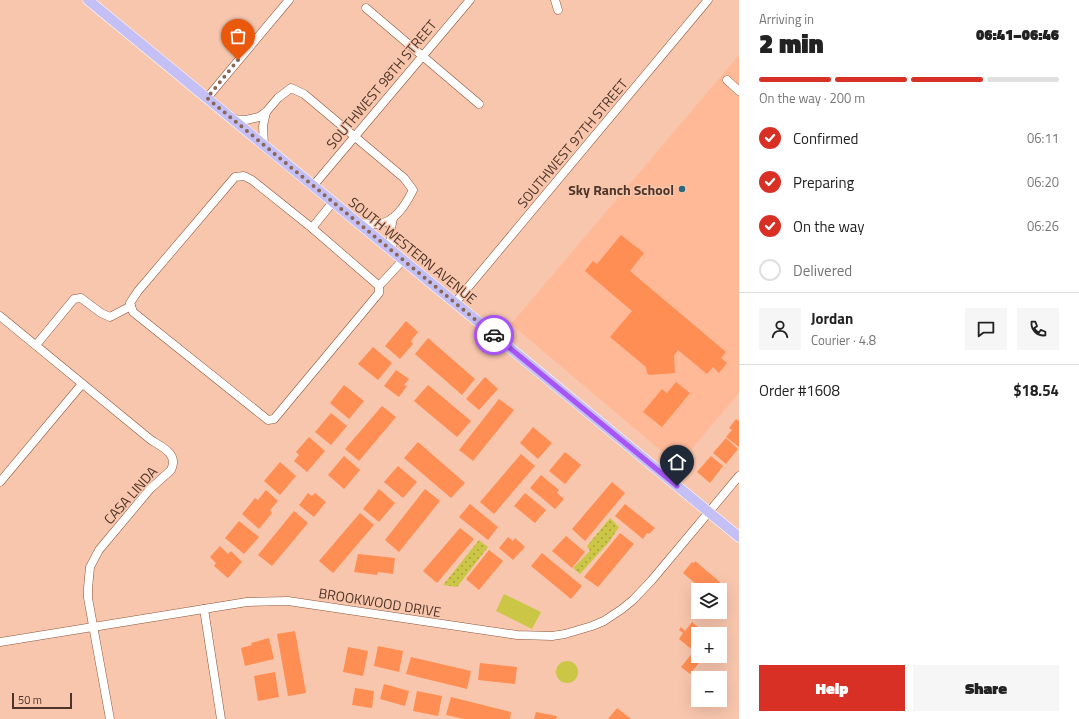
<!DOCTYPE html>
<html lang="en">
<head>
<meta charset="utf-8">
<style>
	body { margin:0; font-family:"Titillium Web",sans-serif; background:#f6f6f6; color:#222; height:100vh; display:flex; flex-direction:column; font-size:15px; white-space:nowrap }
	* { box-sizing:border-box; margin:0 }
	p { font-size:13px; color:#767676 }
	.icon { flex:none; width:22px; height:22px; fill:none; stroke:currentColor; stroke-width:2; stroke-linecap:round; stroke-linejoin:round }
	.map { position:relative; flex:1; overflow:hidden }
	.details { display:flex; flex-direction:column; background:#fff; width:340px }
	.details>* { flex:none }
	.tools { position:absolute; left:691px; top:583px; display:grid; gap:8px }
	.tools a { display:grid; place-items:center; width:36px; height:36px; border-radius:0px; background:#fff; box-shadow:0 4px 16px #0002; font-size:20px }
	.scale { position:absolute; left:12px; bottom:10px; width:60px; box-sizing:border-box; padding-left:4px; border:2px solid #4d3428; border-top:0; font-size:11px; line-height:14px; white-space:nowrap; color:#4d3428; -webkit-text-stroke:3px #f8c6ad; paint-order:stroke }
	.pin { position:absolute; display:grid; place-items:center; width:34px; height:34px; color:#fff; margin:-41px -17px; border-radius:50% 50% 50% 0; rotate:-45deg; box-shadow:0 0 4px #0007 }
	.pin .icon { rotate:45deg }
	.courier { position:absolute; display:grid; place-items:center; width:40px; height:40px; margin:-20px; border:3px solid #a855f7; border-radius:50%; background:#fff; color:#222; box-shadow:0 1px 5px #0007 }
	.head em { font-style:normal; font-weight:800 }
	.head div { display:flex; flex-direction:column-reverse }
	.head { display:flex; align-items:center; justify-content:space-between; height:68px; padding:0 20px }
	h1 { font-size:26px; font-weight:800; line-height:30px }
	.bar { display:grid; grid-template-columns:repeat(4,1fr); gap:6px 4px; align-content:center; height:48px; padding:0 20px }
	.bar i { height:5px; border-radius:3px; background:#e0e0e0 }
	.bar .current { background:#d93025 }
	.bar p { grid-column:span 4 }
	.line { display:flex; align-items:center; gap:10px; padding:0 20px; border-top:1px solid #e0e0e0 }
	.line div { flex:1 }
	.round { display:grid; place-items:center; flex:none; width:42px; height:42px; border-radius:0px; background:#f6f6f6 }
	ol { padding:0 20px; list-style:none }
	li { display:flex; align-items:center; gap:12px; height:44px }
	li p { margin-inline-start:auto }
	li .icon { padding:4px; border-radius:50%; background:#d93025; color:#fff; stroke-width:4 }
	li:last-child { color:#767676 }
	li i { width:22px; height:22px; border:2px solid #e0e0e0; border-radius:50% }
	.action { display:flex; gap:8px; margin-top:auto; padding:8px 20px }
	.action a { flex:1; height:46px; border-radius:0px; background:#d93025; color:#fff; font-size:16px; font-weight:800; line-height:46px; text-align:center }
	.action a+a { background:#f6f6f6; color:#222 }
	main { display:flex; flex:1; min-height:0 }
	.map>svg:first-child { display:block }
</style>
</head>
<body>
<main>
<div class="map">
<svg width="739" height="719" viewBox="0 0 739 719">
	<defs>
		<pattern id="grass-dots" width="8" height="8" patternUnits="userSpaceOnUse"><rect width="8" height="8" fill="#cbc646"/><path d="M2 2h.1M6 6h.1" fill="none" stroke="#a7a23a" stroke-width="1.8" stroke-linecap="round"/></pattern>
	</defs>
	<rect width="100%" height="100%" fill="#f8c6ad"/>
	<polygon fill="#ffb997" points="739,55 739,393 678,465 511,324"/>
	<g fill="url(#grass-dots)">
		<polygon points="610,518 619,527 609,542 580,574 573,568 590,551 587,546"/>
		<polygon points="479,540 488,547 457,587 443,585"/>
	</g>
	<g fill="#cbc646">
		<polygon points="504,594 541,612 532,629 496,611"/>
		<circle cx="567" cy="672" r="11"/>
	</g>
	<g fill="#fe8e53">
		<polygon points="621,235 644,253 630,271 726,352 721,358 727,363 719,373 713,367 707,374 678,350 674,356 675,373 649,375 647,373 646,367 610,337 632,311 585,271 593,261 597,264"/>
		<polygon points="406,321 418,332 411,341 413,344 400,359 385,346"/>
		<polygon points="428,338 475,379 462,395 415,354"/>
		<polygon points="373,347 392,363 378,380 358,364"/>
		<polygon points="396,370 409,379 404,385 407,386 399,397 384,386"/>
		<polygon points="485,377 498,389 479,410 466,399"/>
		<polygon points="676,382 690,393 662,427 643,412 662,389 667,393"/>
		<polygon points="344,385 364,401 349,419 330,403"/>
		<polygon points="428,385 471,421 457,437 414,401"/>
		<polygon points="499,399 514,410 473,461 459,450"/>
		<polygon points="382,406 396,417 359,461 345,449"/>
		<polygon points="331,413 347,426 331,445 315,432"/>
		<polygon points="736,419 739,421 739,447 726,437 732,430 729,428"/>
		<polygon points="533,427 552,443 538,459 520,443"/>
		<polygon points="309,437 325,451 307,472 294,461 299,455 296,452"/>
		<polygon points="726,438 738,449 726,464 713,453"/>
		<polygon points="418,442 465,483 451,498 404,458"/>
		<polygon points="565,452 581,465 565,484 549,471"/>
		<polygon points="521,454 535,466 494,514 480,502"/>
		<polygon points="344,456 360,470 344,489 328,475"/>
		<polygon points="711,456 723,466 710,483 697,472"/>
		<polygon points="280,462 296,476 280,495 264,481"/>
		<polygon points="398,466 417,482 403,498 384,482"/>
		<polygon points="541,475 559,490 557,493 564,499 555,509 530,488"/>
		<polygon points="612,482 625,493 585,541 572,529"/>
		<polygon points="379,489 395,503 379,522 363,509"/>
		<polygon points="425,489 440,501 399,552 385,540"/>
		<polygon points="266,490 278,501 270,510 272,513 259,529 242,514 255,498 258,500"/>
		<polygon points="308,493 312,496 315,493 326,502 314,517 299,505"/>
		<polygon points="525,493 546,510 535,523 514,506"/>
		<polygon points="470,504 498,527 488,540 459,517"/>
		<polygon points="625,504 655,528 649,534 647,533 643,539 615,516"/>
		<polygon points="294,511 308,523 272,566 258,555"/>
		<polygon points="360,513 374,525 333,573 319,561"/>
		<polygon points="239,521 259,537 244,554 225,538"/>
		<polygon points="460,528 474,539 437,583 423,571"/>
		<polygon points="620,533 634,544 598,587 584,577"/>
		<polygon points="566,536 585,552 572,568 552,551"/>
		<polygon points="508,537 513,541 515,538 525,547 513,560 499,548"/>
		<polygon points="220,546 228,554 231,551 242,562 228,578 214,566 216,563 210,557"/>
		<polygon points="489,550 503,561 479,590 466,579"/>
		<polygon points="542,553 582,586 571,599 531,566"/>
		<polygon points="358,554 395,558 393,574 378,572 377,575 354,572"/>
		<polygon points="695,561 720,582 719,584 721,585 717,590 703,590 683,573 692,562 694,563"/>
		<polygon points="692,622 706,634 698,634 698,656 713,656 708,662 703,658 690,674 681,667 694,651 679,639 683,633 679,630 681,627 685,631"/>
		<polygon points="295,631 306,693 288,696 277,634"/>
		<polygon points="720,635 726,640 720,648"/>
		<polygon points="269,638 274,659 245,666 241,648 252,645 251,643"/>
		<polygon points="378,646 403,651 399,672 374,666"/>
		<polygon points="348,647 368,651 363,676 343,672"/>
		<polygon points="411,657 471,671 467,689 406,674"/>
		<polygon points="480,663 517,667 515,684 478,680"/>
		<polygon points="275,672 279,697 258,701 254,676"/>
		<polygon points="384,684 409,691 405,706 380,699"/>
		<polygon points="355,688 374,691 372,708 352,705"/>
		<polygon points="417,691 442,696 438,716 413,711"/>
		<polygon points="451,697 511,712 510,719 464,719 446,715"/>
		<polygon points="617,708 631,719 608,719"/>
		<polygon points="536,712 557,716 556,719 534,719"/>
	</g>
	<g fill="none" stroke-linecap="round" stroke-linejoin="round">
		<defs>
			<g id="minor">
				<polyline points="555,0 558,10"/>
				<polyline points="366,8 479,104"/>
				<polyline points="727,80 739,91"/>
				<polyline points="207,98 289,0"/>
				<path d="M232,119L246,120L259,117L266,112L278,98L291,88L304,94L404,178L413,190C406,204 395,223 377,224C371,224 364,223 358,223"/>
				<polyline points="264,146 263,126 266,112"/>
				<polygon points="244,176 252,180 312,228 379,286 379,293 274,419 268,420 133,312 130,303 138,291 235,177"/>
				<polyline points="313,186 470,0"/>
				<polyline points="312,228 333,202"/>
				<polyline points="393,251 390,233 393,218"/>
				<polyline points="379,286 403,260"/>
				<polyline points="455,303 708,0"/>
				<path d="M0,316L151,440C162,447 179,454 171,470L150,489L99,550L90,567L88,588V598L110,719"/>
				<polyline points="36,345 74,299 81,298 101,313 110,317 131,306"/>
				<polyline points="0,482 82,384"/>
				<polyline points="204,609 221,719"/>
				<polyline points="0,642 247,602 288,601 517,635 552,636 565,634 592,626 604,621 622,609 633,600 652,580 739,476"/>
			</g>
			<polyline id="major" points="88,0 739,537"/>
		</defs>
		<use href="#minor" stroke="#8b5539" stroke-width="9"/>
		<use href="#major" stroke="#fff" stroke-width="11"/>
		<use href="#minor" stroke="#fff" stroke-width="8"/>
		<use href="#major" stroke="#c4bff5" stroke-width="10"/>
	</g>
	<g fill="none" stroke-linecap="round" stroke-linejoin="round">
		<polyline stroke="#896757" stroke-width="4" stroke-dasharray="0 7.2" points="238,60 207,98 494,335"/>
		<polyline stroke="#a855f7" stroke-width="5" points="494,335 677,486"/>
	</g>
	<circle fill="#2b677f" stroke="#f8c6ad" stroke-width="1.5" cx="682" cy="189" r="4"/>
	<g text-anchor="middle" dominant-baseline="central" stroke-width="3" stroke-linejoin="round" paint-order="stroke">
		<g font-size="14" fill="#4d3428" stroke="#f8c6ad">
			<text transform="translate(381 84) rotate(-50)">SOUTHWEST 98TH STREET</text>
			<text transform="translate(572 143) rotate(-50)">SOUTHWEST 97TH STREET</text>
			<text transform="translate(413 250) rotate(39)">SOUTH WESTERN AVENUE</text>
			<text transform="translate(130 495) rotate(-48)">CASA LINDA</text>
			<text transform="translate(380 602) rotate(9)">BROOKWOOD DRIVE</text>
		</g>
		<g font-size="14" font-weight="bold" fill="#4d3428" stroke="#f8c6ad" text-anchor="end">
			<text x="674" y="189">Sky Ranch School</text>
		</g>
	</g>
</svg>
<div class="tools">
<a><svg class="icon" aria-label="layers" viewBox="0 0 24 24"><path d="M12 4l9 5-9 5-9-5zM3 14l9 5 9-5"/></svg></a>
<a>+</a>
<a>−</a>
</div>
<div class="scale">50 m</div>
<div class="pin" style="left:238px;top:60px;background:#ea580c"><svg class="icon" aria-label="bag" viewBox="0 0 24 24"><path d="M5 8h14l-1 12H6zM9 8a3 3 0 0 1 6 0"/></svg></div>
<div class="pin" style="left:677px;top:486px;background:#1f2937"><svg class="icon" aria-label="home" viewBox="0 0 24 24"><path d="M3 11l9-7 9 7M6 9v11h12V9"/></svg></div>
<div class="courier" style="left:494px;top:335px"><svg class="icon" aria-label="car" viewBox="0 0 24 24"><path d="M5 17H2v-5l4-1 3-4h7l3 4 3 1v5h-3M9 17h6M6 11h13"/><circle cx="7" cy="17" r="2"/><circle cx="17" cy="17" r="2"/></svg></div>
</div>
<section class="details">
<div class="head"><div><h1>2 min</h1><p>Arriving in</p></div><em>06:41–06:46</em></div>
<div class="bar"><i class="current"></i><i class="current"></i><i class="current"></i><i></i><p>On the way · 200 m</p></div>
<ol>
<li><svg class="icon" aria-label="check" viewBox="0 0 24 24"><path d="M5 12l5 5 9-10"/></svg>Confirmed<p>06:11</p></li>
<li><svg class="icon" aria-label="check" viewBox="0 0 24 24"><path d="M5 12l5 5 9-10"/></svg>Preparing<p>06:20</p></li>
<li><svg class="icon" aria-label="check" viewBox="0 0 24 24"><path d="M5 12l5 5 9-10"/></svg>On the way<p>06:26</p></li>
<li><i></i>Delivered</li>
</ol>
<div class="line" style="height:72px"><a class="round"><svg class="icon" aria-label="person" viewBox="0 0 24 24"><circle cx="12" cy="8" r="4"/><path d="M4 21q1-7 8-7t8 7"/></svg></a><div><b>Jordan</b><p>Courier · 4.8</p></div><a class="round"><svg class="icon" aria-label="chat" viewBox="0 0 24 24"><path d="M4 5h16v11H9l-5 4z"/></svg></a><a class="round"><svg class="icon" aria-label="phone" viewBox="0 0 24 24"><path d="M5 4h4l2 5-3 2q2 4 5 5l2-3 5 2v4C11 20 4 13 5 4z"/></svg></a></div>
<div class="line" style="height:52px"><div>Order #1608</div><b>$18.54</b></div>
<div class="action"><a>Help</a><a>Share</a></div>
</section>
</main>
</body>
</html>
